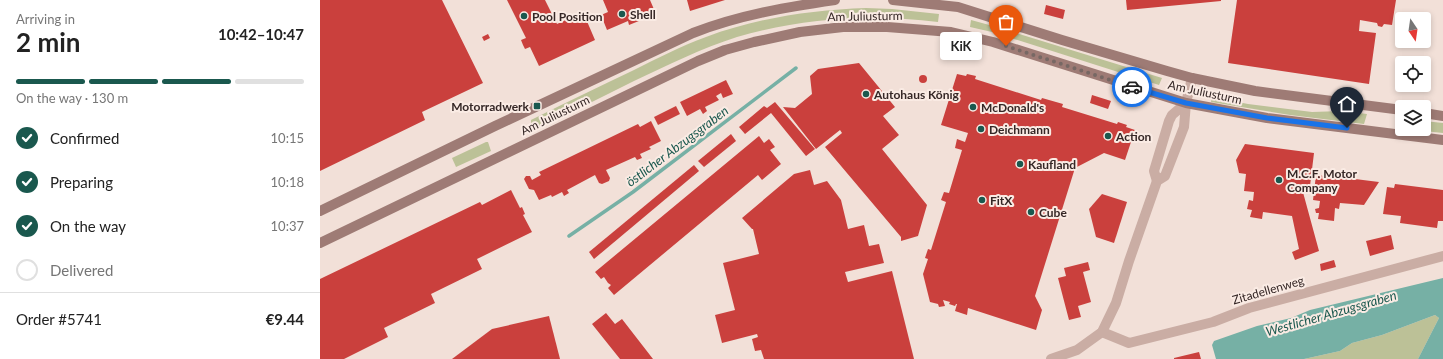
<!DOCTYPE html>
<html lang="en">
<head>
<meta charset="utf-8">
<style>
	body { margin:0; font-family:Lato,sans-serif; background:#f2f2f2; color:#222; height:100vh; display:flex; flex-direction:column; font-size:15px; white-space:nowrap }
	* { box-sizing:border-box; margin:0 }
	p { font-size:13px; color:#767676 }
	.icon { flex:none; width:22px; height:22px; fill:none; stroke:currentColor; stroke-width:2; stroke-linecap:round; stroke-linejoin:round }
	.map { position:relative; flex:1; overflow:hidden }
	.sheet { display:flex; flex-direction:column; background:#fff; width:320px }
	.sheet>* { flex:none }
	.needle { width:26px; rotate:167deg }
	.controls { position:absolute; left:1075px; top:12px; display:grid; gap:8px }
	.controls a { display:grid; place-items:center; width:36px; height:36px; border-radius:4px; background:#fff; box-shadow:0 2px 6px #0003; font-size:20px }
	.pin { position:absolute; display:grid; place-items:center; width:34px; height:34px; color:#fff; margin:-41px -17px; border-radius:50% 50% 50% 0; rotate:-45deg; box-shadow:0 0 4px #0007 }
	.pin .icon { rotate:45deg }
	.courier { position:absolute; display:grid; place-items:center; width:40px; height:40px; margin:-20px; border:3px solid #1a73e8; border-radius:50%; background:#fff; color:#222; box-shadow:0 1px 5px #0007 }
	.bubble { position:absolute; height:28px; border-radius:4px; background:#fff; box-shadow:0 2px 6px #0003; font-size:13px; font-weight:700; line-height:28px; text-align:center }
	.summary em { font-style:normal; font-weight:700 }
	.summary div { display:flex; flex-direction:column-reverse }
	.summary { display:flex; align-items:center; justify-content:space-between; height:68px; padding:0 16px }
	h1 { font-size:26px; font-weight:700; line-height:30px }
	.bar { display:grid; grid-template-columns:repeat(4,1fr); gap:6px 4px; align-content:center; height:48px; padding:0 16px }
	.bar i { height:5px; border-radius:3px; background:#e0e0e0 }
	.bar .selected { background:#1a584e }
	.bar p { grid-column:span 4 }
	.line { display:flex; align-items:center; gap:10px; padding:0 16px; border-top:1px solid #e0e0e0 }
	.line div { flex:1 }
	ol { padding:0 16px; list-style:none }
	li { display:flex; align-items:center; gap:12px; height:44px }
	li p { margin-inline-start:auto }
	li .icon { padding:4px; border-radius:50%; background:#1a584e; color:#fff; stroke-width:4 }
	li:last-child { color:#767676 }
	li i { width:22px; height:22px; border:2px solid #e0e0e0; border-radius:50% }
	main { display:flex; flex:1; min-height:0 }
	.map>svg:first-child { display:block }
</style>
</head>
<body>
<main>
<section class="sheet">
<div class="summary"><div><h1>2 min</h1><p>Arriving in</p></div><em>10:42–10:47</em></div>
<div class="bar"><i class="selected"></i><i class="selected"></i><i class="selected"></i><i></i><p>On the way · 130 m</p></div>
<ol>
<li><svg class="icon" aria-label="check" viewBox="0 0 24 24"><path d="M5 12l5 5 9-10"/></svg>Confirmed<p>10:15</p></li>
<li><svg class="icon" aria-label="check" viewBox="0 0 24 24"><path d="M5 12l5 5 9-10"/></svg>Preparing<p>10:18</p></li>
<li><svg class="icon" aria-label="check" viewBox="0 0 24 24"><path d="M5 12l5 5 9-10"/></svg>On the way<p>10:37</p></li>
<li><i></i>Delivered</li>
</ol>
<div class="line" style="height:52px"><div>Order #5741</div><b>€9.44</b></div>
</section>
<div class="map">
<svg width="1123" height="359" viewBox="0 0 1123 359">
	<rect width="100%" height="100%" fill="#f2e0d8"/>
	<g fill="#bcc197">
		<path d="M546,8L572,9L619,14L618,22C550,14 483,18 417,37C382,48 348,65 314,81C280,98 246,115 211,132V120C245,103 280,86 314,70C338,58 361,46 386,37C437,18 491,10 546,8Z"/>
		<polygon points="651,20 673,26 842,78 839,85 672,32 650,27"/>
		<polygon points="892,97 928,104 992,112 1022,111 1047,114 1044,124 970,115 891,102"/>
		<polygon points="1104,121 1123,123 1123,133 1085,129 1104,129"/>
		<polygon points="166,142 168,142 171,151 136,167 132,158"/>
		<polygon points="1115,315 1119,318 1098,359 984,359 1020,351 1032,343 1062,335"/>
	</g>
	<polygon fill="#76b0a5" points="1123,278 1123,359 1098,359 1119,318 1115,315 1062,335 1032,343 1020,351 984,359 896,359 892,345 894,341 937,326 971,318 990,310"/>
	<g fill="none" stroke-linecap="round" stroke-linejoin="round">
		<polyline stroke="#76b0a5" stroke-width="3.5" points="249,236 313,192 476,68"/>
	</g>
	<g fill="#ca403d">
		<polygon points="0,0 122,0 163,83 102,112 105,120 0,171"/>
		<polygon points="187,0 225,0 237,24 263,12 275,40 219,66 210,47 205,49 203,45 201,40 206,38"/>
		<polygon points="283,0 330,0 336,14 309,25 308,21 287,30 281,15 288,12"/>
		<polygon points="367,0 405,0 370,11"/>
		<polygon points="806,0 901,0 901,1 807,10"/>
		<polygon points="917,0 1076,0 1072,25 1064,24 1062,27 1058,26 1057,23 1040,20 1039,31 1056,33 1049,84 908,63"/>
		<polygon points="726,5 745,10 743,19 724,14"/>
		<polygon points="168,34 170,38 164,41 162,37"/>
		<polygon points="539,63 575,107 563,116 579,135 562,149 607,205 598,236 581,241 581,237 505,147 522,133 520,130 496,149 463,107 475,108 492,94 490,76 498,69"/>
		<polygon points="637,74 646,76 647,74 656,76 655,79 721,100 722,98 743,104 742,107 797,124 798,122 807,125 806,127 815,130 805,160 784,153 755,168 715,296 722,310 716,330 648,308 647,315 635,311 637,304 636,304 635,306 629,304 630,302 623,300 625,306 619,307 618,304 610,302 603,274 608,259 605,258 608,249 611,250 626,202 621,200 624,192 629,193 642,150 635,148 637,139 645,142 648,133 621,125"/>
		<circle cx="603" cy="79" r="4"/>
		<polygon points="406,80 413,94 403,98 401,93 396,96 399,100 385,107 387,111 383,114 380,109 367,116 360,102"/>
		<polygon points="772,95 791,101 788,109 770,103"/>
		<polygon points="455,102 495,149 486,156 451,113 425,134 419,127 444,106 447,108"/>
		<polygon points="356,106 360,114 338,125 334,117"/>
		<polygon points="331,121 341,141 329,147 331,149 320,154 322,158 317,160 315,157 286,170 290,178 289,181 282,184 279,183 275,175 247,190 249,193 244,196 242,192 232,197 231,195 219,200 214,190 209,189 204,179 206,176 210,176 212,180 221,175 219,172 318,124 320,127"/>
		<polygon points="411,134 416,141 384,167 378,161"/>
		<polygon points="439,136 444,143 449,139 455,147 450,150 461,164 442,180 438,175 294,295 288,288 291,285 288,283 284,277 281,279 275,272"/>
		<polygon points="925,144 994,153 990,186 981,185 999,251 975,260 972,252 979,249 972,216 943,212 942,219 930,217 932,210 927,209 929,200 933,201 934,192 924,191 926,174 919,173 916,160"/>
		<polygon points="374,165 379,171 274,259 269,252"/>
		<polygon points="490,170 494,185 507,181 521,200 528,229 544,225 549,246 559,244 564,263 525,272 528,282 572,271 594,359 444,359 441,350 435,351 432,339 438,337 437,334 402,343 395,315 415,310 403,263 439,254 433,229 432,229 422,218 474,174"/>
		<polygon points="996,175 1035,179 1059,182 1044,205 1020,203 1019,209 1015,208 1014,221 998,219 999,213 996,213 995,209 999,208 1000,201 993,200"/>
		<polygon points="1075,184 1123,190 1123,221 1118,221 1117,228 1080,223 1081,216 1063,214 1067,187 1074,188"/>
		<polygon points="191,190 200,208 202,207 205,214 203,215 212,232 157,259 162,269 111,294 115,303 64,328 68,337 24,359 0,359 0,279 160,202 162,205"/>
		<polygon points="782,194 807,202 794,243 776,237 769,209"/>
		<polygon points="1071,235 1074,249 1050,256 1046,241"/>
		<polygon points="1014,260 1016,267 1001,271 1000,264"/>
		<polygon points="768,262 770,270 763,272 771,302 758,306 761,317 749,320 738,278 746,276 744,268"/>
		<polygon points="286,313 295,324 302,319 333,359 300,359 272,324"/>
		<polygon points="229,316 240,359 132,359 172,329"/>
		<polygon points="879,352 881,359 854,359 854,358"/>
	</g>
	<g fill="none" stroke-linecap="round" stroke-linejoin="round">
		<g stroke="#caada4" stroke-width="10">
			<polyline points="837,181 834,171 849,121 852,115 866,103"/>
			<polyline points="782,332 809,343 893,322 929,308 1123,256"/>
			<polyline points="731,359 757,350 782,332 796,303 809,261 837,181 845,176 864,127 866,103 872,78"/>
		</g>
		<g stroke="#9e7b75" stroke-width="10">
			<polyline points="573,0 638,7 742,40 847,71 872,78 935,91 1082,110"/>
			<polyline points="1104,113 1123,116"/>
			<path d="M0,211L175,126L373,33C419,15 467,7 515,0"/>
			<polyline points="0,243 378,61 405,50 434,42 480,32 523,27 567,27 631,32 673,42 866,103 947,118 1123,140"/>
		</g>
	</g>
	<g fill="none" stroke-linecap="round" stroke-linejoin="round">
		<polyline stroke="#776864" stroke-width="4" stroke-dasharray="0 7.2" points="686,46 812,87"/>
		<polyline stroke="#1a73e8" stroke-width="5" points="812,87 866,103 947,118 1027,128"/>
	</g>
	<g fill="#1a584e" stroke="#faebe4" stroke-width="1.5">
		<circle cx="302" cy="14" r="4"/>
		<circle cx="204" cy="16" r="4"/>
		<circle cx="546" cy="94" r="4"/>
		<rect x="213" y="102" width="8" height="8" rx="2"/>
		<circle cx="653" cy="107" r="4"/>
		<circle cx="661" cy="129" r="4"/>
		<circle cx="788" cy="136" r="4"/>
		<circle cx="700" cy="164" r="4"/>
		<circle cx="959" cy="180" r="4"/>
		<circle cx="662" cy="200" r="4"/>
		<circle cx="711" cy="212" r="4"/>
	</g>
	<g text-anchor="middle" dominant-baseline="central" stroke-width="4" stroke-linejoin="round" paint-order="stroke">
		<g font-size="12" font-weight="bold" fill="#352726" stroke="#faebe4" text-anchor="start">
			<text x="310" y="14">Shell</text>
			<text x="212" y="16">Pool Position</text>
			<text x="554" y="94">Autohaus König</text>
			<text x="209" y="106" text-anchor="end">Motorradwerk</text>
			<text x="661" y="107">McDonald's</text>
			<text x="669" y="129">Deichmann</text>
			<text x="796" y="136">Action</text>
			<text x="708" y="164">Kaufland</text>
			<text x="967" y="173">M.C.F. Motor<tspan x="967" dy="14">Company</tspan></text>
			<text x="670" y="200">FitX</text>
			<text x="719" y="212">Cube</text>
		</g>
		<g font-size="12" fill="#352726" stroke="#faebe4">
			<text transform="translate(545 16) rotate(-1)">Am Juliusturm</text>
			<text transform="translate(885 92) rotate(12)">Am Juliusturm</text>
			<text transform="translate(235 115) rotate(-26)">Am Juliusturm</text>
			<text transform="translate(948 290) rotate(-16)">Zitadellenweg</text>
		</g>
		<g font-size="13" font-style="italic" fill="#1a584e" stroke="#faebe4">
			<text transform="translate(357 146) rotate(-37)">östlicher Abzugsgraben</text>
			<text transform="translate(1011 313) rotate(-16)">Westlicher Abzugsgraben</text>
		</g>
	</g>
</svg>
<div class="controls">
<a><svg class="needle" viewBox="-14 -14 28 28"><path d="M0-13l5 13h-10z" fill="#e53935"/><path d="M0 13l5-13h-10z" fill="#767676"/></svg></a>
<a><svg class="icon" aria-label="locate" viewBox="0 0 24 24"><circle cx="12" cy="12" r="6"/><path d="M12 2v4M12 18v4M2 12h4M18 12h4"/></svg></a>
<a><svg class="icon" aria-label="layers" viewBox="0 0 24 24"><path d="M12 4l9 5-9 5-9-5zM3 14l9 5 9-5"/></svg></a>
</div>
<div class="pin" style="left:686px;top:46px;background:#ea580c"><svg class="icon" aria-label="bag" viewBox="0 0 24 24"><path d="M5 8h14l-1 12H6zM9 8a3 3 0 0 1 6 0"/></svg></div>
<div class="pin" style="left:1027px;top:128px;background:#1f2937"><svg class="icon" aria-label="home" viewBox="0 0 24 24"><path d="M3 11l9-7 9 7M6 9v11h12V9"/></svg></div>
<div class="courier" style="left:812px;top:87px"><svg class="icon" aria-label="car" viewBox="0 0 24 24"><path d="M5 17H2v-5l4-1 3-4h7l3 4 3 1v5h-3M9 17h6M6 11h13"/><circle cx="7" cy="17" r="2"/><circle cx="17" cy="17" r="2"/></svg></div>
<div class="bubble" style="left:620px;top:32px;width:42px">KiK</div>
</div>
</main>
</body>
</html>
